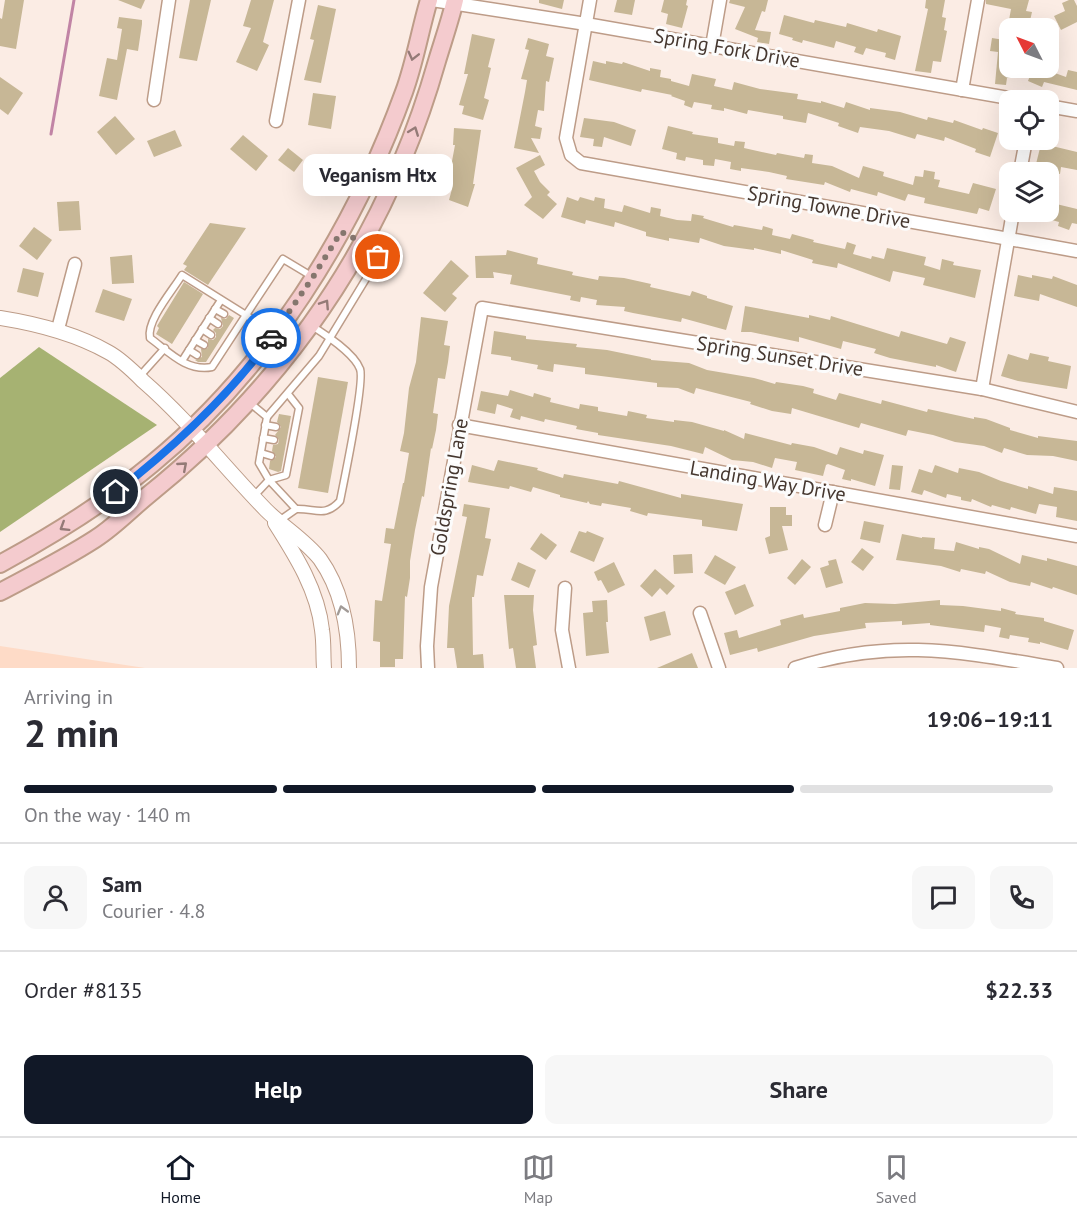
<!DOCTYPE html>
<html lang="en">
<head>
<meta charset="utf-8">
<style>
	body { margin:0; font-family:"PT Sans",sans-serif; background:#f7f7f7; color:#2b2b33; height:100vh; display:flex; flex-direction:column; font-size:22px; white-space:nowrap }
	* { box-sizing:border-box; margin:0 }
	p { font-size:20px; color:#7c7c81 }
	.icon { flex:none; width:33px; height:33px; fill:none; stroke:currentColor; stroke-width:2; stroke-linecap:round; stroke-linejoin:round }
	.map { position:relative; height:668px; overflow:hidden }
	.details { display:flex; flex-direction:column; background:#fff; flex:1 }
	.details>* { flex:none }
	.needle { width:39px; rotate:312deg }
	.tools { position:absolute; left:999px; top:18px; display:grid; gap:12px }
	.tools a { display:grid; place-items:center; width:60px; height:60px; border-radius:12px; background:#fff; box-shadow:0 6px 24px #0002; font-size:30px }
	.pin { position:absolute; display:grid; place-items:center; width:51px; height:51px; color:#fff; margin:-26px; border:3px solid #fff; border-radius:50%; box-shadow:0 2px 6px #0007 }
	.courier { position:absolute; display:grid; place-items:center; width:60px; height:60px; margin:-30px; border:4px solid #1a73e8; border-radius:50%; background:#fff; color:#222; box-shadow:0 2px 8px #0007 }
	.bubble { position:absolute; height:42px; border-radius:12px; background:#fff; box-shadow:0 6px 24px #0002; font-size:20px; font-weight:600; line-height:42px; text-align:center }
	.head em { font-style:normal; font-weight:600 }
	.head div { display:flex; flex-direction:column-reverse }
	.head { display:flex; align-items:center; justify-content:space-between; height:102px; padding:0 24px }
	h1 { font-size:39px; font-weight:600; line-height:45px }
	.bar { display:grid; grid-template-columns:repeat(4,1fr); gap:9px 6px; align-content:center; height:72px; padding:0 24px }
	.bar i { height:8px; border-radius:4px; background:#e1e1e2 }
	.bar .current { background:#111827 }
	.bar p { grid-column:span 4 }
	.line { display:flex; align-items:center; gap:15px; padding:0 24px; border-top:2px solid #e1e1e2 }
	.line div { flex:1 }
	.round { display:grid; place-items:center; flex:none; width:63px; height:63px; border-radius:12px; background:#f7f7f7 }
	.button { display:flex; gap:12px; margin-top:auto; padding:12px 24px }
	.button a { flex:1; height:69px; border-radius:12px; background:#111827; color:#fff; font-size:24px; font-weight:600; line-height:69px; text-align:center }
	.button a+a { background:#f7f7f7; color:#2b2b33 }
	.tabs { display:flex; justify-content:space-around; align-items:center; height:84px; border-top:2px solid #e1e1e2; background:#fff; font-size:16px; color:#7c7c81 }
	.tabs a { display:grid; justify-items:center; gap:3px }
	.tabs .current { color:#111827 }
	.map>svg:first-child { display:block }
</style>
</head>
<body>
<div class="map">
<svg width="1077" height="668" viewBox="0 0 1077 668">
	<rect width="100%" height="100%" fill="#fbece4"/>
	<polygon fill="#fedbc7" points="0,646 145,668 0,668"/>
	<polygon fill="#a6b272" points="39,347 157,425 0,532 0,378"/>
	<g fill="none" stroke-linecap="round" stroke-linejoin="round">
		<polyline stroke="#c184a5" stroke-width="3" points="51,134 74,0"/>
	</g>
	<g fill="#c7b796">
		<polygon points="5,0 24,0 16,49 0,46 0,18 2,19"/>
		<polygon points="118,0 145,0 141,9"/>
		<polygon points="190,0 211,0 197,61 179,58"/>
		<polygon points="251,0 274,0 263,42 269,45 257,71 236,62 251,28 243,26"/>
		<polygon points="539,0 564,0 562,9 539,3"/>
		<polygon points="617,0 635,0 632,15 614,12"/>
		<polygon points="664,0 687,0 686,5 688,6 682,28 666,24 668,14 661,12"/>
		<polygon points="730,0 768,0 765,12 762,11 755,30 771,32 769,44 757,42 758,38 735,29 745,7 729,3"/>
		<polygon points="926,0 945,0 942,17 946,18 944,30 947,31 941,62 933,61 931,73 915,71 928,9 925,8"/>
		<polygon points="986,0 1029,0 1026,11 1032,12 1029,25 1009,20 1011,9 986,4"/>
		<polygon points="1069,0 1074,0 1077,6 1077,22 1061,30 1054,16 1065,11 1062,3"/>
		<polygon points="318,5 336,9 321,83 304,80 314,40 310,39"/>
		<polygon points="784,15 814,23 815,20 846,27 847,23 877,32 878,29 901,36 895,60 885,57 886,53 866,48 863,55 854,52 856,47 836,41 834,48 803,40 802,43 792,40 793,38 779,34"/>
		<polygon points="119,17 142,20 142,24 138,51 127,49 117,100 99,96 107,58 117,60 122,29 117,28"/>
		<polygon points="472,34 495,39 488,67 491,68 484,98 489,100 483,120 462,114 464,106 459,105 468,74 464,74"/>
		<polygon points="528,38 549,44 546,56 554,58 549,82 546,81 544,111 538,110 535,126 542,128 540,139 531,138 539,153 514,148 525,92 527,80 521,79 529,50 525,49"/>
		<polygon points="992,38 1010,41 1010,68 1013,68 1011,78 1007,78 1006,85 995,84 998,52 990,51"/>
		<polygon points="593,61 606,64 606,61 622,64 623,62 650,71 650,68 661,70 660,77 671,79 671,81 689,86 692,74 716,79 714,86 732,90 734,82 760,89 798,94 797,99 821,103 821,101 844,108 846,102 870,110 870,108 900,112 927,120 928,117 953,123 954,120 982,130 983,128 998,133 990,157 975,152 976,149 945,137 944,141 917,134 915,139 889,131 860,127 858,133 838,126 839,123 808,113 806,123 783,119 783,116 748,110 747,114 724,108 724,111 711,109 712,105 694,102 692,108 684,105 685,101 671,96 672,95 642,89 641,92 589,80"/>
		<polygon points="1033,68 1041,68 1066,77 1068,70 1077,72 1077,90 1044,82 1042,87 1028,81"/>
		<polygon points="0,77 23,93 8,115 0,109"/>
		<polygon points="313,93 336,96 331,129 308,125"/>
		<polygon points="115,116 135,139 116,155 97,132"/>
		<polygon points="584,118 614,122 636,130 631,146 604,137 602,147 593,146 594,139 580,137"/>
		<polygon points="668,126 693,132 692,134 718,138 718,143 734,146 735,141 745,142 744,148 776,155 777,153 804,158 805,154 813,155 812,163 832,166 859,178 863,166 884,172 883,176 913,185 915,176 923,177 924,170 935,172 934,179 940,180 938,187 969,194 973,183 996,189 989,211 979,208 977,214 924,203 925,198 908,194 905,201 878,192 877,196 851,189 850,192 825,182 824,185 786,179 787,176 769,172 741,168 741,171 730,169 731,162 715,159 714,166 703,165 703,160 686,157 685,161 676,159 677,153 662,149"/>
		<polygon points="454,128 481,130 473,184 475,184 468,207 449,200 452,189 446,188 452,172 450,172 455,145 453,145"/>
		<polygon points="175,130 182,146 154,157 147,141"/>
		<polygon points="243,135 268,156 256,171 230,149"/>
		<polygon points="1042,140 1054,140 1052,146 1077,152 1077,170 1061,167 1060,174 1035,168"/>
		<polygon points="288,148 303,160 294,172 278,160"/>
		<polygon points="540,155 545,165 534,171 540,182 550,192 547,195 557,204 543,219 524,205 532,197 516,168"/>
		<polygon points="567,197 578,201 580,197 594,201 595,197 605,199 604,208 622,212 624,205 650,213 651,207 661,209 660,216 677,220 691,221 692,214 704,216 703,218 733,227 734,225 762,230 763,226 773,229 772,235 790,239 792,234 814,240 813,242 845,249 847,242 856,245 853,254 871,259 872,256 884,259 887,248 926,257 924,265 940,270 942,259 954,262 953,265 981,270 975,298 923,285 925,278 893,271 890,282 838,263 837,268 812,263 813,260 781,250 781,254 754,248 754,250 724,246 700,238 699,243 669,238 669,241 646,236 646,232 615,222 614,227 586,220 585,224 561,217"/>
		<polygon points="79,201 81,230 59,231 57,202"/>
		<polygon points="1048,202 1077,209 1077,224 1072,223 1069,230 1058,226 1059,222 1031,214 1031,212 1048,212"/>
		<polygon points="210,223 246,228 208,285 184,270 187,266 183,264"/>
		<polygon points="34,227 52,240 37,260 19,246"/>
		<polygon points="507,250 538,258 537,264 573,272 572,275 598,280 599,276 624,278 651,284 650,287 690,296 692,291 707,296 707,298 733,306 726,330 682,318 681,322 633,313 624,311 625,307 596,305 597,300 581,297 580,302 570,300 571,296 510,284 512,275 493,272 494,278 476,278 475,256 506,255"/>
		<polygon points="132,255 134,283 112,284 110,257"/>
		<polygon points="451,260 469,276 452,294 457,298 445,312 423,293"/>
		<polygon points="23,268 44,273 38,297 17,292"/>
		<polygon points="1018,275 1032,278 1032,275 1052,279 1053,276 1077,285 1077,307 1040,294 1039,301 1014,296"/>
		<polygon points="184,282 203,294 172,344 156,334 159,328 157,326"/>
		<polygon points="103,289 132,299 124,321 95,312"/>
		<polygon points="745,306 809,318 809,315 830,320 831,316 899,337 901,331 947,344 950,337 966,342 956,372 936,365 936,367 890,358 874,353 876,349 843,341 841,349 799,337 799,342 751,332 741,332"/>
		<polygon points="229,315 234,318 206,362 198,362 195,360 202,357 201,349 208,348 208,339 213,340 216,337 216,333 213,330 215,328 220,329 223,326 221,318 226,319"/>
		<polygon points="421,317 448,321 444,345 450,346 448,362 445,379 438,378 433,413 438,414 436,430 432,449 431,448 424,497 422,496 415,530 410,561 410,578 407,597 405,596 403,659 395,659 395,667 380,667 380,642 373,641 375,600 382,601 391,544 384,543 386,528 394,529 403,483 404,483 409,453 400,451 404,433 409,388 416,362"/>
		<polygon points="494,331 526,336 526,339 577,344 576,347 607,350 651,359 651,360 689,363 707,370 754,378 775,384 776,382 803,386 814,389 813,393 836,400 839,393 881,404 882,400 927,412 928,409 974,419 974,417 986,419 1010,428 1010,430 1038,438 1038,436 1077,441 1077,461 1053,456 1027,455 1004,448 1002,453 984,446 955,442 933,435 908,430 906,436 861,423 859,428 792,408 791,414 772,411 750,404 751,402 696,388 694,394 678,388 657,387 657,383 585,374 585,368 554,364 553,372 537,369 538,365 511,360 511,357 491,354"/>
		<polygon points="1030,353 1049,357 1048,361 1071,366 1067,389 1018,381 1001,376 1008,354 1028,360"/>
		<polygon points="318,377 348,382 328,493 298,488"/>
		<polygon points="510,390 533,397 534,393 551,398 550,402 579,409 580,404 598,407 598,411 627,416 628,411 647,415 646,418 674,422 674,420 692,422 724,431 724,430 744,439 745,433 791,445 792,443 814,447 837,455 840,447 863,454 864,450 884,455 875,486 851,479 851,481 842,479 845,470 828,464 826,465 823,476 795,470 797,462 775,458 772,468 753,462 732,460 705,447 703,454 671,446 598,435 598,433 576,429 577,426 545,419 544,422 521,416 520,420 510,417 513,409 497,404 495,414 477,410 481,391 508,396"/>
		<polygon points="279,414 291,416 281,471 278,472 269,469 270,461 276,457 272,451 273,445 278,444 279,440 275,435 281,427 277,422"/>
		<polygon points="498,460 538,468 537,470 563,478 564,474 618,484 619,481 681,498 681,494 743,504 737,531 702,526 702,520 648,513 647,516 630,511 631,508 602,503 601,506 590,504 588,501 587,503 560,497 560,495 533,487 531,492 510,486 509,489 468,482 472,465 494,471"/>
		<polygon points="892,465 903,466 900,490 889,489"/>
		<polygon points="935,465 958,473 959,468 979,472 1001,481 1028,489 1028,486 1053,494 1054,487 1077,491 1077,521 1056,517 1057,507 1039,504 1036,514 1011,507 1010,510 992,505 991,507 972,499 971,502 961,500 961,497 947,494 946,498 924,490 922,495 911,492 919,469 932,473"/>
		<polygon points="464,504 490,508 485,538 491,539 488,553 483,576 477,575 474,597 472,597 473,655 483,654 484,668 457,668 454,648 447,648 449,606 467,517 462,516"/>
		<polygon points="770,507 786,507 786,515 792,515 792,526 782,526 788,550 769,554 765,538 770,536"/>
		<polygon points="864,521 884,525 880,543 860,539"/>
		<polygon points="579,531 586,533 587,531 604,538 594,562 570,552"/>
		<polygon points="541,533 557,545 546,560 530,549"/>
		<polygon points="902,534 922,538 922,537 935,538 934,549 954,551 956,542 979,549 979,547 989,549 1020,564 1022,555 1047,561 1047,558 1077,566 1077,595 1053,587 1052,589 1031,582 1030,586 1010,582 986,571 985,574 961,569 960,572 941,566 896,560"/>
		<polygon points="862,548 874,557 863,571 851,562"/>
		<polygon points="692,554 693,573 674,574 673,555"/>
		<polygon points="715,555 736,567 725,585 704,573"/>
		<polygon points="802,559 811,567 795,585 787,578"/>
		<polygon points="836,559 843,583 826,588 820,568 829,565 828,561"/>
		<polygon points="518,562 536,570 529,588 511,580"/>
		<polygon points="614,562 625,585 608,593 601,580 598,581 594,572"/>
		<polygon points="655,569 675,586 667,595 660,588 652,597 640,586"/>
		<polygon points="745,584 754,606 735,615 725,592"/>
		<polygon points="504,595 534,595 533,610 537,645 533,646 536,668 516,668 513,648 509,649"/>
		<polygon points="607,600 608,622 606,622 609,653 586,656 583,613 593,612 592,601"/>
		<polygon points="940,600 940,605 963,606 1001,611 1001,608 1016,612 1015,614 1044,618 1044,621 1074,630 1068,650 1040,642 1040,644 1028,642 1029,638 1010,635 1009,639 999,637 1001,628 985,625 984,632 930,625 930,623 902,625 902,621 865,623 866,628 814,636 758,652 757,648 730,655 724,633 737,630 739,638 781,625 780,620 803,614 804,618 840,611 840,608 865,603 895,604"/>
		<polygon points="665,611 671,635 650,641 644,617"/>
		<polygon points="692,653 698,668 657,668"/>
	</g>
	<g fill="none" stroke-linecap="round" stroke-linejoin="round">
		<defs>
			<g id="service">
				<path d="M182,275L246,315L212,367C187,372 169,352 150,338C146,321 173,290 182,275Z"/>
				<polyline points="215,309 224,314"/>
				<polyline points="209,318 218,324"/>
				<polyline points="202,329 211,335"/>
				<polyline points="274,334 246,315 283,259 313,277"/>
				<polyline points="195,340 204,345"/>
				<polyline points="189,350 197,355"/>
				<polyline points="182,361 221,300"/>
				<polyline points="139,377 165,348"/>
				<polyline points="288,394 299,408 286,475 269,480 296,509"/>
				<polyline points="250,403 267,417 259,463 269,480 254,496"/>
				<polyline points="267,417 319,356 375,264 378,257 377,252 365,244"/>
				<polyline points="265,425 276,427"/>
				<polyline points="263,438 274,440"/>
				<polyline points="261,453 271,456"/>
				<path d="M279,521L296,509C315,508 325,518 340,501C344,481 365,381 360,369C354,353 326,335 312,326"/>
			</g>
			<g id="minor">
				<polyline points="432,0 586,24 1020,100"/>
				<polyline points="590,0 566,138 571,155 581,163 1077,251"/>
				<polyline points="712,46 720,0"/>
				<polyline points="962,90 978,0"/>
				<polyline points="154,100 169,0"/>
				<polyline points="1048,106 1077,111"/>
				<polyline points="276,121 299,0"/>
				<polyline points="1020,172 1026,140"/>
				<polyline points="58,329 75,264"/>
				<polyline points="982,389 1013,212"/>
				<polyline points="459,425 1077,536"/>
				<polyline points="825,525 833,492"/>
				<polyline points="565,588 562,630 569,668"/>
				<polyline points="700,613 719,668"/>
				<polyline points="428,668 427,646 431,587 482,308 982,389 1077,412"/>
				<path d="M795,668C892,637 961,652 1057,668"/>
			</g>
			<g id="tertiary">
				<path d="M0,318C38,324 74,333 108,352C121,359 133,371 143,381C189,421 224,467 266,510C283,527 305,540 320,559C342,590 349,631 349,668"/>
				<path d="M275,523C296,556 318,591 322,630C324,643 323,655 324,668"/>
			</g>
			<g id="secondary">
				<path d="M0,564C53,535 105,503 152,464C268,369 353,233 404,92C415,62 420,30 429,0"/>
				<path d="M0,592C32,575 64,559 95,539C114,527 130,510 147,496C290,381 387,237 437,61C443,41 450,21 455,0"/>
			</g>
		</defs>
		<use href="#service" stroke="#bd9c88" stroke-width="9"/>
		<use href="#minor" stroke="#bd9c88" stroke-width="15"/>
		<use href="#tertiary" stroke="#bd9c88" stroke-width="16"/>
		<use href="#secondary" stroke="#bd9c88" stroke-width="20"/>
		<use href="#service" stroke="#fff" stroke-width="6"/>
		<use href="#minor" stroke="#fff" stroke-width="12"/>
		<use href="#tertiary" stroke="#fff" stroke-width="14"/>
		<use href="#secondary" stroke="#f4cbce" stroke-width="16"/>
	</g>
	<defs><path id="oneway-chevron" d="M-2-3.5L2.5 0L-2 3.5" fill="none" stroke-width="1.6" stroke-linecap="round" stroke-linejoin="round" transform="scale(1.5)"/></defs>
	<g stroke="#947a77">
		<use href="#oneway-chevron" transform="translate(413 56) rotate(104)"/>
		<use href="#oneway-chevron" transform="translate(414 131) rotate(-69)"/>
		<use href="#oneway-chevron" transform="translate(325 304) rotate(-57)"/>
		<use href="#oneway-chevron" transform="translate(183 466) rotate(-41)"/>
		<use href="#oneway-chevron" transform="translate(64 527) rotate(148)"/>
	</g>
	<use stroke="#a29b97" href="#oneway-chevron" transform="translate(342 610) rotate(-106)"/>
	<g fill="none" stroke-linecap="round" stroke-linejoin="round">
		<polyline stroke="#85766e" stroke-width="6" stroke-dasharray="0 10.8" points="271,338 313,277 341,232 371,246 377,252 378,257"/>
		<path stroke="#1a73e8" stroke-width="8" d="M116,492C174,447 228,397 271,338"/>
	</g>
	<g text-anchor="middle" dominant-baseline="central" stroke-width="6" stroke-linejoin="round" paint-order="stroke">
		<g font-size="20" fill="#45372f" stroke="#fcfcfc">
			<text transform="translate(727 48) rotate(10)">Spring Fork Drive</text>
			<text transform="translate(829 207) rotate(10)">Spring Towne Drive</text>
			<text transform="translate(780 356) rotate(9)">Spring Sunset Drive</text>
			<text transform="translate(768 481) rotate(10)">Landing Way Drive</text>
			<text transform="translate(449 487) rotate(-80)">Goldspring Lane</text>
		</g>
	</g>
</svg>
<div class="tools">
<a><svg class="needle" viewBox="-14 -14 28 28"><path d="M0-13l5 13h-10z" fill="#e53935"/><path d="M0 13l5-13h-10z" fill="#7c7c81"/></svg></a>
<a><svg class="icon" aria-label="locate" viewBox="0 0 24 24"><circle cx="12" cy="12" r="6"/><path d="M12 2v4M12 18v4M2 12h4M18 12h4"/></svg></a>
<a><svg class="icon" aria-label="layers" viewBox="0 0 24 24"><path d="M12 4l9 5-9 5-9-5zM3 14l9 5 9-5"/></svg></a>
</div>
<div class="pin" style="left:378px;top:257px;background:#ea580c"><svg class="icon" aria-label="bag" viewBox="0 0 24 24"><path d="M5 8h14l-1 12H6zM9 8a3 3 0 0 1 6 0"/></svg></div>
<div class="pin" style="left:116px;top:492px;background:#1f2937"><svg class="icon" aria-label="home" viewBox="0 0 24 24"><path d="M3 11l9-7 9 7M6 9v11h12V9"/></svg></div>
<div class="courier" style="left:271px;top:338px"><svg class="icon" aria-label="car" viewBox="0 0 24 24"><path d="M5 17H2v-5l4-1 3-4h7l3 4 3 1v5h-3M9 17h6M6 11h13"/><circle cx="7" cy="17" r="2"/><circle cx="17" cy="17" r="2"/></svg></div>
<div class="bubble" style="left:303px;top:154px;width:150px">Veganism Htx</div>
</div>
<section class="details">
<div class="head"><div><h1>2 min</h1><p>Arriving in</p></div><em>19:06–19:11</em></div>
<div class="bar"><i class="current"></i><i class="current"></i><i class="current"></i><i></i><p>On the way · 140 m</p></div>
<div class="line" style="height:108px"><a class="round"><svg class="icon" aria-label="person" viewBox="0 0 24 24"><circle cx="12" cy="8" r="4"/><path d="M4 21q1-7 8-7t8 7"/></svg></a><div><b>Sam</b><p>Courier · 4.8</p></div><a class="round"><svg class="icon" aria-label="chat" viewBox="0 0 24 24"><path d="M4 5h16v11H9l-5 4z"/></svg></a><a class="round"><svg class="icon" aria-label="phone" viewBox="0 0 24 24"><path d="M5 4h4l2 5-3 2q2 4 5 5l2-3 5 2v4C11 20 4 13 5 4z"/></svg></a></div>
<div class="line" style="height:78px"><div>Order #8135</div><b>$22.33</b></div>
<div class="button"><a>Help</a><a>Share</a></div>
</section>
<nav class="tabs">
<a class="current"><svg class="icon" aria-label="home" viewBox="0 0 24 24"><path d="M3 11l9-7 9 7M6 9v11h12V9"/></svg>Home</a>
<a><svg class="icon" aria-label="map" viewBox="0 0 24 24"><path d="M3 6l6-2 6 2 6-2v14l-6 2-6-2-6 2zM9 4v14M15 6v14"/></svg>Map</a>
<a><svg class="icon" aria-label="saved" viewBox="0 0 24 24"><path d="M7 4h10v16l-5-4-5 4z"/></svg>Saved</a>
</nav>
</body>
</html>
